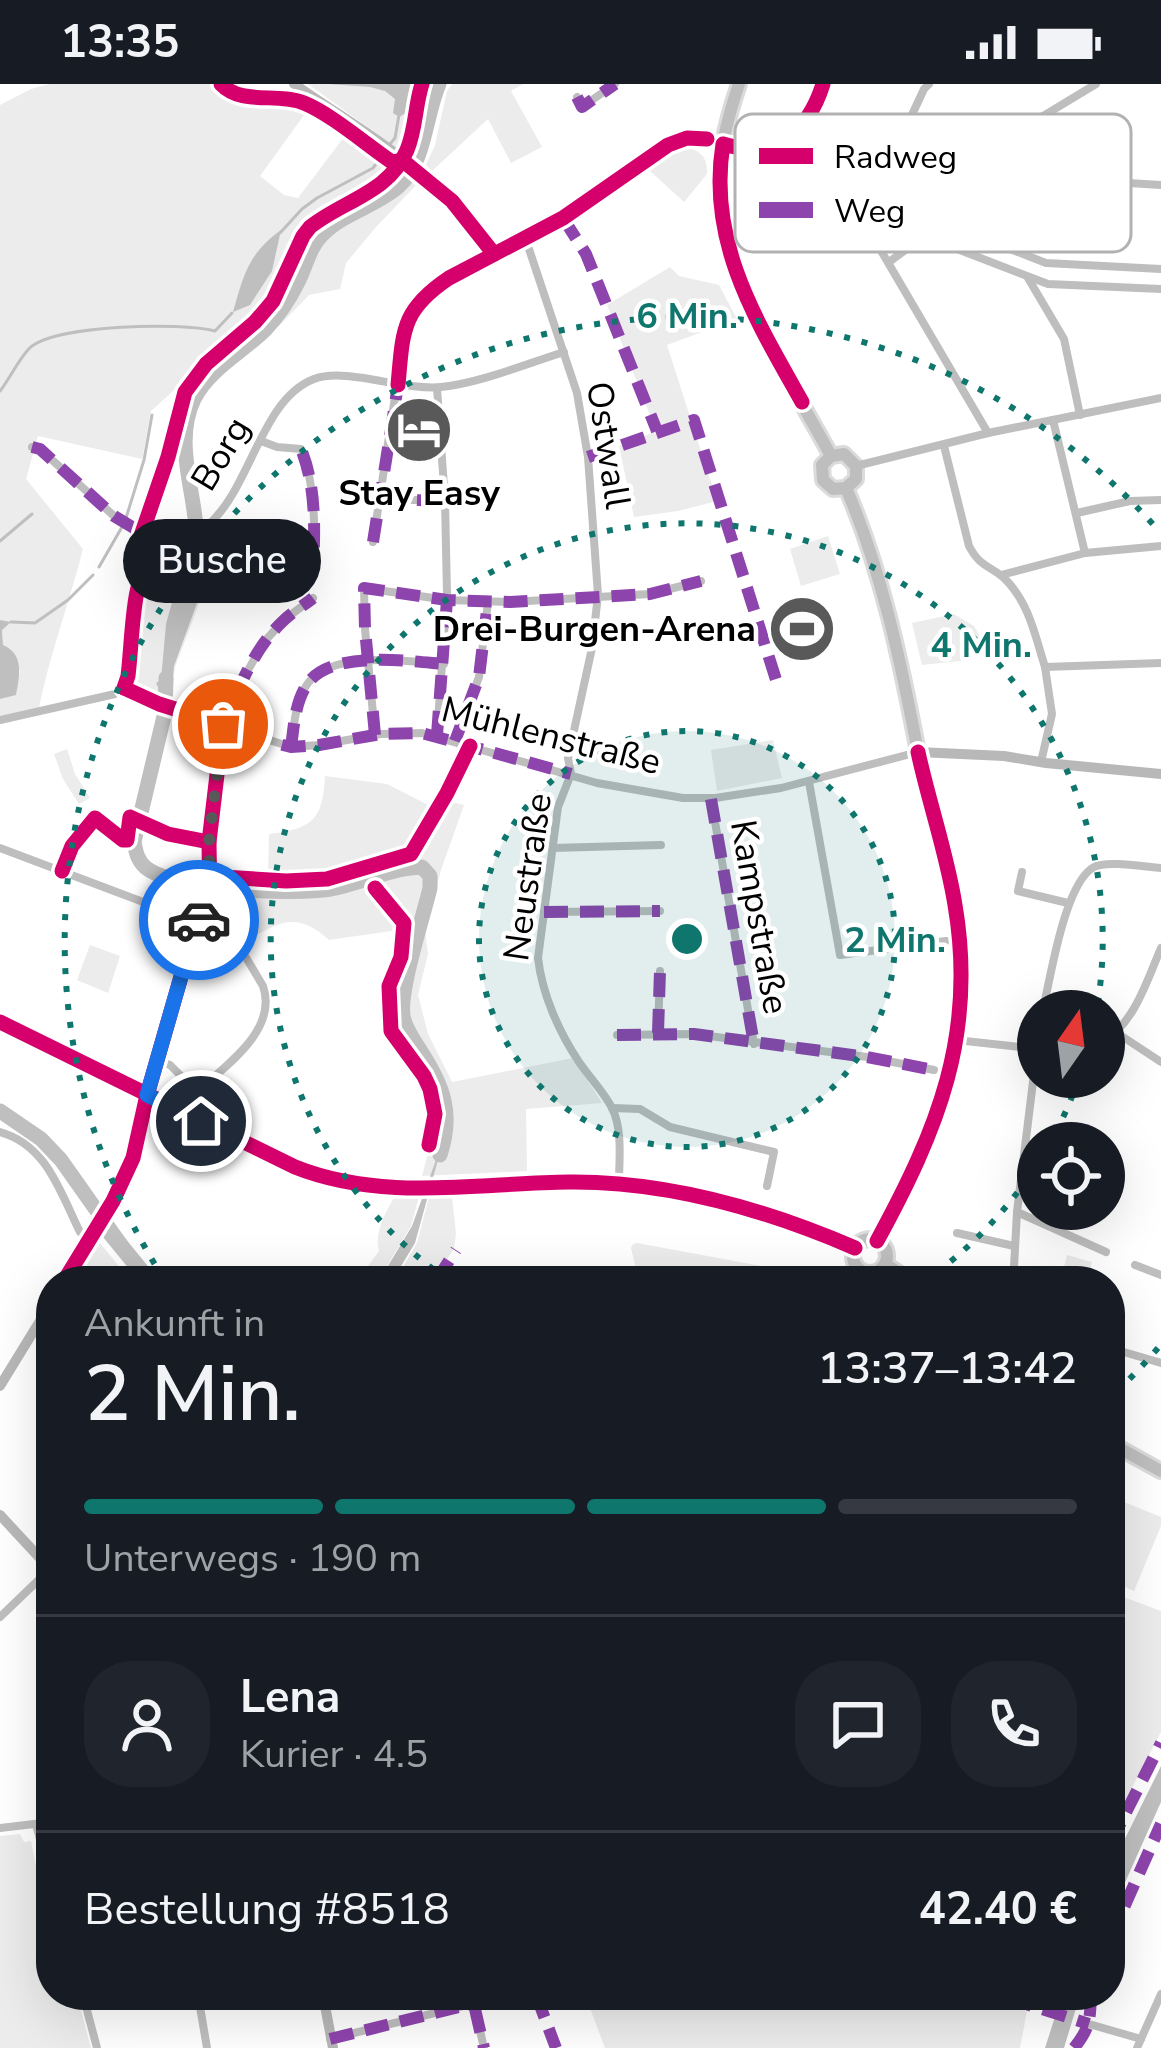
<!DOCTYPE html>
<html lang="de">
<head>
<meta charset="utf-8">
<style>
	body { margin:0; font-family:"Nunito Sans",sans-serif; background:#20242c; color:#f1f3f6; height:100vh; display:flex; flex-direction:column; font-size:45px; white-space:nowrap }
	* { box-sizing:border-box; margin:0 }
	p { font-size:39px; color:#9ea1a6 }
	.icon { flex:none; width:66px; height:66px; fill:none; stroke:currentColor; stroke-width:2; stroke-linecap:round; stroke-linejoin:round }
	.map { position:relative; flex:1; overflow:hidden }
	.panel { position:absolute; left:36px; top:1182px; width:1089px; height:744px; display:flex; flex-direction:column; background:#171b24; border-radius:48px; box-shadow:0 12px 48px #0002 }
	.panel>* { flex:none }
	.needle { width:78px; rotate:14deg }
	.controls { position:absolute; left:1017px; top:906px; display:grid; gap:24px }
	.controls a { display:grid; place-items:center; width:108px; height:108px; border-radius:50%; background:#171b24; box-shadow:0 12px 48px #0002; font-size:60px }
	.pin { position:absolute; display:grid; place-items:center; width:102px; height:102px; color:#fff; margin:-51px; border:6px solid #fff; border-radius:50%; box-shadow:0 3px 12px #0007 }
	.courier { position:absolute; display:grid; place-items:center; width:120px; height:120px; margin:-60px; border:9px solid #1a73e8; border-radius:50%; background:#fff; color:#222; box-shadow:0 3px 15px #0007 }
	.bubble { position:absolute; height:84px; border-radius:42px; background:#171b24; box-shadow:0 12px 48px #0002; font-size:39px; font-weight:600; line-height:84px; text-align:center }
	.overview em { font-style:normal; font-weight:600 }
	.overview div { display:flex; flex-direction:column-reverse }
	.overview { display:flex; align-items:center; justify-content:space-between; height:204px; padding:0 48px }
	h1 { font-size:78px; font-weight:600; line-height:90px }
	.bar { display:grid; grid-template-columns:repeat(4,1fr); gap:18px 12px; align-content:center; height:144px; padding:0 48px }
	.bar i { height:15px; border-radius:9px; background:#363941 }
	.bar .current { background:#0f766e }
	.bar p { grid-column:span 4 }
	.line { display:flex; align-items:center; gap:30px; padding:0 48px; border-top:3px solid #363941 }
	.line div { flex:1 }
	.round { display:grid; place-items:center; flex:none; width:126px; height:126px; border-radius:48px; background:#20242c }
	.status { display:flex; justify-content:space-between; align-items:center; height:84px; padding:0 60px; background:#171b24; direction:ltr }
	.status svg { height:33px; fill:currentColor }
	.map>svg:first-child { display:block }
</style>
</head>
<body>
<div class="status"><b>13:35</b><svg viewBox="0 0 49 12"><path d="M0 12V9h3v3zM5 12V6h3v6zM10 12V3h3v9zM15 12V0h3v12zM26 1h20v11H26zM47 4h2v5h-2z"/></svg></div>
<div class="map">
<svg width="1161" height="1964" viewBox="0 0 1161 1964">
	<rect width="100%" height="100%" fill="#fff"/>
	<g fill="#ececec">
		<path d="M49,0H225C252,22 263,5 288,15C295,17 300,23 307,27L260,92L284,111L298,114L344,53L392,81L375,99L317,132L303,147L283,194L249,238L151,327L142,375L38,352L26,395L83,465C69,520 49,572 38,628L0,636V615L16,610L20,586L3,562L2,546L10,538L0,536V21L31,5Z"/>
		<polygon points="308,0 418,0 402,68"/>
		<polygon points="452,0 523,0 511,7 542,63 511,79 488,35 432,87 426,81 435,61 447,7"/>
		<path d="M690,64C704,70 707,75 707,90L684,118L649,86L648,82L674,65Z"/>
		<polygon points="415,90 421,96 376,143 346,179 340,205 309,211 277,244 296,213 315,167 328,151 404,105"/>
		<polygon points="670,183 679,192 719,201 737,235 667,261 717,417 678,427 634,433 619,362 656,347 607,221"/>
		<polygon points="828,452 840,490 801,502 790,465"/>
		<polygon points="177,485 210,491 175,583 171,623 125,604 141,496 173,498"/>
		<polygon points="954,530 974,542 984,559 960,577 922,581 912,539"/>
		<polygon points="773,656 782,694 717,707 711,666"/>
		<polygon points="67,665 75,690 90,714 79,720 63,695 54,670"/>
		<path d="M325,692L387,700L440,727L448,717L464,721L441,786L425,846L428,870L418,911L428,950L452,998L573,974L602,1019L526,1025L527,1087L422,1092C432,1053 444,1019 419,983C411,972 396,958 392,944C382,911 401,874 412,844L329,856C293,824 277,841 240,860L214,830L213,804C259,808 303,812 348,804C377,799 401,782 432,785C406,775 383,789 358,796C312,811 261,803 213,800L214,792H268L269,750C312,745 323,736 325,692Z"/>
		<polygon points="90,861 120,872 108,909 77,896"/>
		<polygon points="452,1112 456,1150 454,1164 434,1197 395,1197 417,1159 429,1113"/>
		<path d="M419,1113L411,1142L378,1197H359L358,1196L379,1167C374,1149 385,1129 394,1114Z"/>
		<polygon points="100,1159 131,1197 77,1197"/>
		<polygon points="637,1159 843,1197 639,1197 631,1164 633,1160"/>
		<polygon points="1067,1171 1092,1178 1087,1197 1067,1194 1063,1187"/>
		<polygon points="1124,1418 1161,1433 1161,1442 1134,1507 1110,1496 1110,1450"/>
		<polygon points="1110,1508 1161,1527 1161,1648 1110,1745"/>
		<polygon points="20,1750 24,1758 31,1757 48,1845 51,1845 51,1911 77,1911 91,1964 0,1964 0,1752"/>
		<polygon points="585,1911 1005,1911 1028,1922 1020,1964 605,1964"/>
	</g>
	<g fill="#bfbfbf">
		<polygon points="328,0 413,0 406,29 399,33 393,29 395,15 385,7 370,3"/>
		<path d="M281,146L272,187L250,221L233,228C244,190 248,170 281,146Z"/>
		<polygon points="203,453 208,489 174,582 171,613 162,611 156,599 161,596 166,540 173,515 177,486 192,487 194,456"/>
		<path d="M0,536L11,538L2,546L3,561C24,570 20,591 16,611L0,615Z"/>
		<polygon points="444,1054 415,1159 392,1197 379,1197 412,1142"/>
		<polygon points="112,1138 160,1197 139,1197 103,1153"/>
		<polygon points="1161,1682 1161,1718 1110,1832 1110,1785"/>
		<polygon points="1062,1911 1080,1911 1064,1964 1045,1964"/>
	</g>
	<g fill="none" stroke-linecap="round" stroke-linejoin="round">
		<g stroke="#bfbfbf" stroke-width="3">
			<polyline points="390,60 395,54 399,31"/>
			<polyline points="280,149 302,125 317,114 373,84 381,73"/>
			<path d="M0,307C9,296 22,269 32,262C61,241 180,238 215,247L232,229"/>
			<polyline points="126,434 144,376 152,331"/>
			<polyline points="0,457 32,430"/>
			<polyline points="99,483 122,443"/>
			<polyline points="11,538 35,539 68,516 93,491"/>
		</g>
		<g stroke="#bfbfbf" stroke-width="15">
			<path d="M197,461C198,413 172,361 194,315C209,285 243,268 266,245C278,232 289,216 297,200C306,183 309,164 322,151C343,129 377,122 399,102C426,77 425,32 439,0"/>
			<path d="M166,594L165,628L134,758C136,768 137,775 145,783C173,807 293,811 331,805C362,799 390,784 422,783L430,792V804C423,834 399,906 403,932C405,944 413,955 420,966C443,1001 454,1029 440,1071"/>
			<polyline points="0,1027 41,1055 61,1076 121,1161"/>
		</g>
		<defs>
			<g id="primary">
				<path d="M739,0C726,38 716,78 719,118C726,203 791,297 831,372"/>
				<polyline points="831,372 844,370 856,382 856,395 846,404"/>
				<polyline points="831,372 822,381 823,396 833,405 846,404"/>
				<path d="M846,404C882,487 901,579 918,668C928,718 946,767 955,818C978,946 937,1046 877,1157"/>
				<path d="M0,938L295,1083C383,1118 477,1099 569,1098C666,1097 767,1126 855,1164"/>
				<circle cx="870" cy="1172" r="17"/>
				<polyline points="885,1180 911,1197"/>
				<polyline points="1110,1359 1161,1387"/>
			</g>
		</defs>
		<use href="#primary" stroke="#dbdbdb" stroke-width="18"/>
		<g stroke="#bebebe" stroke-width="8">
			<polyline points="577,13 582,23 615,0"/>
			<path d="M723,60C775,75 808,48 823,0"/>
			<polyline points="770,62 781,89 788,95 863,136 988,349"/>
			<polyline points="983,90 1161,101"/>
			<polyline points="874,112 1046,179 1161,185"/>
			<polyline points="863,136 924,5 929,0"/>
			<path d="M525,153L577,309L588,373L598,511L592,564L568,674L571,690L558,723L538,874C542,910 559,948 579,978C590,994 604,1008 612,1024C623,1046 619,1076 619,1099"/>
			<path d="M952,163C966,126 980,86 1005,55L1096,0"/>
			<polyline points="889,178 919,156 931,155 1048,200 1161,205"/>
			<polyline points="1028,194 1064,255 1080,331"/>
			<polyline points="437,304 445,417 447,510 437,651"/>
			<path d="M944,362L969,462C980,483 989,481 1004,494C1029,518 1035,551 1045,583L1161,579"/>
			<polyline points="32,363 40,365 114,432 142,449 153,464"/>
			<polyline points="856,382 988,349 1161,314"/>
			<polyline points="381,415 445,417"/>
			<polyline points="1077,429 1130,417 1161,416"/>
			<path d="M207,443L215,466L221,469L313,483C315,444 316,402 301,365L277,363L261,357"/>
			<polyline points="142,449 168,373 178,330"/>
			<polyline points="373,458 407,234 439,200 494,170"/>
			<polyline points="1085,469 1161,462"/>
			<polyline points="1001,491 1085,469 1053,336"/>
			<polyline points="124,604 159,620 291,663 319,661 381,650 422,649 597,699 683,714 715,714 781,704 918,668"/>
			<path d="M124,604L128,592C132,560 133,502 147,475C158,450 190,457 208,441C251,404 261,315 314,295C346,283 404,307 441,303C480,299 526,280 564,268"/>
			<polyline points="0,636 115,610 124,604"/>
			<polyline points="375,651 365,545 364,504 447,516 510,518 650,510 701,497"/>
			<polyline points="455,657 479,593 488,518"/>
			<path d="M291,663C294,642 295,617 308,599C332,566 408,577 444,580"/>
			<polyline points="1041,678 1052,630 1045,583"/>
			<polyline points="809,698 840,871 946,857"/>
			<polyline points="711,715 754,960"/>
			<polyline points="0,764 159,824 187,831 194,839"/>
			<polyline points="552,764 661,761"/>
			<polyline points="1022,788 1018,807 1068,819"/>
			<polyline points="544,828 660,827"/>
			<polyline points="209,830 209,758 223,640 243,595 264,558 284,536 313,514"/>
			<path d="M1045,916C1052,885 1066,798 1094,783C1107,776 1145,783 1161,784"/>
			<polyline points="658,949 660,887"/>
			<polyline points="1117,949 1161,978"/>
			<polyline points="617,951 694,950 867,973 934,986"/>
			<polyline points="956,956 1038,965"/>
			<path d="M1104,957C1135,938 1147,896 1161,864"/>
			<path d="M157,976L170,981L193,1004L200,1005C228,980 278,945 263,902L229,845L223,838L209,831"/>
			<polyline points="147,1011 193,851 194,839"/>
			<polyline points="612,1024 640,1025 670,1043 774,1068 767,1102"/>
			<path d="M0,1048C47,1061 60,1108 80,1148L89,1156"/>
			<polyline points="1017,1128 1106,1168"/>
			<polyline points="957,1149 1014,1162"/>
			<polyline points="1135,1181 1161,1191"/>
			<polyline points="1016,1197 1014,1183 1017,1128 1037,965"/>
			<polyline points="1110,1264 1161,1279"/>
			<polyline points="0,1533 50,1485"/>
			<polyline points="36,1740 51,1798"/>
			<polyline points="0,1744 51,1738"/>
			<polyline points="83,1911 97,1964"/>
			<polyline points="198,1911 207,1964"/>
			<polyline points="467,1911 467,1921 474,1925 482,1919 480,1911"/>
			<polyline points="475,1925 484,1964"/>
			<polyline points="1089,1940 1141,1955"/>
			<polyline points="330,1955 467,1921"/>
			<polyline points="1137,1964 1161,1910"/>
		</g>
		<g stroke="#b8b8b8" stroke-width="10">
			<path d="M294,0C364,49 449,94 494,170L583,122L668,61L697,54L723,60"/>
			<polyline points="918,668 1004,672 1046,679 1161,690"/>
			<polyline points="64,1197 125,1095 133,1074 147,1011"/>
			<polyline points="0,1302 51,1219"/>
			<polyline points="0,1431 51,1486"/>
			<polyline points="323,1911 333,1964"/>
		</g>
		<use href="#primary" stroke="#bebebe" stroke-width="12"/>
		<g stroke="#8e44ad" stroke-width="12" stroke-dasharray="24 12" stroke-linecap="butt">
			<polyline points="577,13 582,23 615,0"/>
			<polyline points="563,134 586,170 657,347"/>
			<polyline points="32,363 40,365 114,432 142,449 148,456"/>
			<polyline points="588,373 694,336 778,602"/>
			<polyline points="381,415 445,417"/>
			<path d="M207,443L215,466L221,469L313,483C315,444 316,402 301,365"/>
			<polyline points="373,458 398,301"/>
			<polyline points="214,637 271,658 291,663 319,661 381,650 422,649 571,690"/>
			<path d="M223,640C239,604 253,566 282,538C291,529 303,522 313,514"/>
			<polyline points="375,651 365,545 364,504 447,516 510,518 650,510 701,497"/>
			<polyline points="437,651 447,516"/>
			<polyline points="455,657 479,593 488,518"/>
			<path d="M291,663C294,642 295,617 308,599C332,566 408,577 444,580"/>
			<polyline points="711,715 754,960"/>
			<polyline points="544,828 660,827"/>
			<polyline points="658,949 660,887"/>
			<polyline points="617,951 694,950 867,973 934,986"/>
			<polyline points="436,1197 456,1166"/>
			<polyline points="1110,1760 1161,1659"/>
			<polyline points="1110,1855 1161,1740"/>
			<polyline points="536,1911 556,1964"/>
			<polyline points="1010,1911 1029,1921 1089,1940"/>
			<polyline points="475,1925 484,1964"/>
			<polyline points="330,1955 467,1921"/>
			<path d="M1074,1964C1090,1944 1090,1936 1091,1911"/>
		</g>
		<defs>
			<g id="cycleway">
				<path d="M221,0C242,22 277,8 304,19C331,30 367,61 392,78L402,76L452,117L494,170"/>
				<path d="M398,301C403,247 401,226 449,194L563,134L668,61L687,54L707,55"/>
				<path d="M802,318C756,236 707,158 723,60C775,75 808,48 823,0"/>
				<path d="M124,604L128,592C133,551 131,499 153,464L142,449L168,373L185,308L206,280L255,238L273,217L303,152L310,143C344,116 389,109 407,66C416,45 415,21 422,0"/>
				<polyline points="62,787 72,762 95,734 123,756 127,756 130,733 168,750 209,758"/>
				<polyline points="208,787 218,787 223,793 286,797 327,795 411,770 447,709 470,662"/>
				<polyline points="375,804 404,839 401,873 389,902 391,947 424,992 430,1005 435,1030 429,1061"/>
				<path d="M0,938L295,1083C383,1118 477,1099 569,1098C666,1097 767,1126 855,1164"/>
				<path d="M877,1157C938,1045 977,950 955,821C947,770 929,719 918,668"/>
				<polyline points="64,1197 113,1117 133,1074 147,1011 193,851 194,839 209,830 210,826 209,758 223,640 159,620 124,604"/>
			</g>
		</defs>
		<use href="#cycleway" stroke="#fff" stroke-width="22"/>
		<use href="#cycleway" stroke="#d6006c" stroke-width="15"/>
	</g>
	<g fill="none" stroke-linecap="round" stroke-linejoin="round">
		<polyline stroke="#595959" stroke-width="12" stroke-dasharray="0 21.6" points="199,836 209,830 210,826 209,758 223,640"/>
		<polyline stroke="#1a73e8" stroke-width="15" points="199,836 194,839 193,851 147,1011 201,1037"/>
	</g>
	<circle cx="687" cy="855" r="208" fill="#0f766e" fill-opacity=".12"/>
	<g fill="none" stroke="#0f766e" stroke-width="6" stroke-dasharray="6 12">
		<circle cx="687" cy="855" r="208"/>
		<path d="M1079 994A416 416 0 0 1 1051 1057M1038 1079A416 416 0 0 1 926 1196M448 1196A416 416 0 1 1 1097 924"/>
		<path d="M1158 1264A624 624 0 0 1 1113 1311M164 1195A624 624 0 0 1 1158 446"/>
	</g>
	<defs>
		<symbol id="hotel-disc" viewBox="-11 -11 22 22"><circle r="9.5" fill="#595959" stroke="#fff"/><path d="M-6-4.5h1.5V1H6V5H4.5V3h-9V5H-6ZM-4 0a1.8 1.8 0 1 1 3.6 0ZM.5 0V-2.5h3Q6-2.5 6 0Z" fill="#fff"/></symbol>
		<symbol id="stadium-disc" viewBox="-11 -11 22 22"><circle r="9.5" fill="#595959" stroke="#fff"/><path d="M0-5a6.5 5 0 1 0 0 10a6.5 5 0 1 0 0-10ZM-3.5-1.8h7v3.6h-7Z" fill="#fff"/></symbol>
	</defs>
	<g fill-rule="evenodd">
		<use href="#hotel-disc" x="381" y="308" width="76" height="76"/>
		<use href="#stadium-disc" x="764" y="507" width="76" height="76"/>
	</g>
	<g text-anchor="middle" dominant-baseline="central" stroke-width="9" stroke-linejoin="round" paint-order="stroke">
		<g font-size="36" fill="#000" stroke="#fff">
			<text transform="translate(608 361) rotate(81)">Ostwall</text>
			<text transform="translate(221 370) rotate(-59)">Borg</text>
			<text transform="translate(551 652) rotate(14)">Mühlenstraße</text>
			<text transform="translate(528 793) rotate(-82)">Neustraße</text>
			<text transform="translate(759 833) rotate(80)">Kampstraße</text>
		</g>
		<g font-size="36" font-weight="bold" fill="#000" stroke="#fff">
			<text x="419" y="409">Stay Easy</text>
			<text x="756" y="545" text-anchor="end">Drei-Burgen-Arena</text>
		</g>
	</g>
	<rect x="735" y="30" width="396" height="138" rx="18" fill="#fff" stroke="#b2b2b2" stroke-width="3"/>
	<rect x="759" y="64" width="54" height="16" fill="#d6006c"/>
	<rect x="759" y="118" width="54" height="16" fill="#8e44ad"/>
	<g font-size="33" fill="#000">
		<text x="834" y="84">Radweg</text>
		<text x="834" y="138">Weg</text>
	</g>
	<circle cx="687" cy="855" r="18" fill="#0f766e" stroke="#fff" stroke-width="6"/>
	<g font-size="36" text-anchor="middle" font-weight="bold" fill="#0f766e" stroke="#fff" stroke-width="9" stroke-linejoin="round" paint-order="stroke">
		<text x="687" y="244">6 Min.</text>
		<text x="981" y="573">4 Min.</text>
		<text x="895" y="868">2 Min.</text>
	</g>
</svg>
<div class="controls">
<a><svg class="needle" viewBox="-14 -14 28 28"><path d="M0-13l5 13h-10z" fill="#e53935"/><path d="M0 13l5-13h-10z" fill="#9ea1a6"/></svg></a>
<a><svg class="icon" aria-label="locate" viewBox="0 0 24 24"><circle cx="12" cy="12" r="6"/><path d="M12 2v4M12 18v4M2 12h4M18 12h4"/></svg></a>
</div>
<div class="pin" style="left:223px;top:640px;background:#ea580c"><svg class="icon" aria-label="bag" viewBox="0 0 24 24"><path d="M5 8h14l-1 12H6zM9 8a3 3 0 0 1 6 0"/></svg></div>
<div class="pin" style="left:201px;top:1037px;background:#1f2937"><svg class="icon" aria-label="home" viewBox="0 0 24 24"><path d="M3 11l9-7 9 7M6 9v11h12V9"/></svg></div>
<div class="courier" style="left:199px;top:836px"><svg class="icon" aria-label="car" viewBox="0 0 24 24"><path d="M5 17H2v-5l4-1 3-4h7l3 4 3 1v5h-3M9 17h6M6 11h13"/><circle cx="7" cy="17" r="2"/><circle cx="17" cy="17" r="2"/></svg></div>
<div class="bubble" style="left:123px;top:435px;width:198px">Busche</div>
<section class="panel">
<div class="overview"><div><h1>2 Min.</h1><p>Ankunft in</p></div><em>13:37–13:42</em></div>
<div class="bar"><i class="current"></i><i class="current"></i><i class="current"></i><i></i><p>Unterwegs · 190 m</p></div>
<div class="line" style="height:216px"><a class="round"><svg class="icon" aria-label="person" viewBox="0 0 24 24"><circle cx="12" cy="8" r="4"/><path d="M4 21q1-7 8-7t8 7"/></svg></a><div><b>Lena</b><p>Kurier · 4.5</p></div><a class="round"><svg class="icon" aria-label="chat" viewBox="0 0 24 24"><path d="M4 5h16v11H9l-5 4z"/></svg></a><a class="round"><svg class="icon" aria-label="phone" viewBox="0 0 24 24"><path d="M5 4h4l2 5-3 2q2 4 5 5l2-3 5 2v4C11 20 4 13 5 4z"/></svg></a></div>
<div class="line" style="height:156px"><div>Bestellung #8518</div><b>42.40 €</b></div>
</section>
</div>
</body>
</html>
